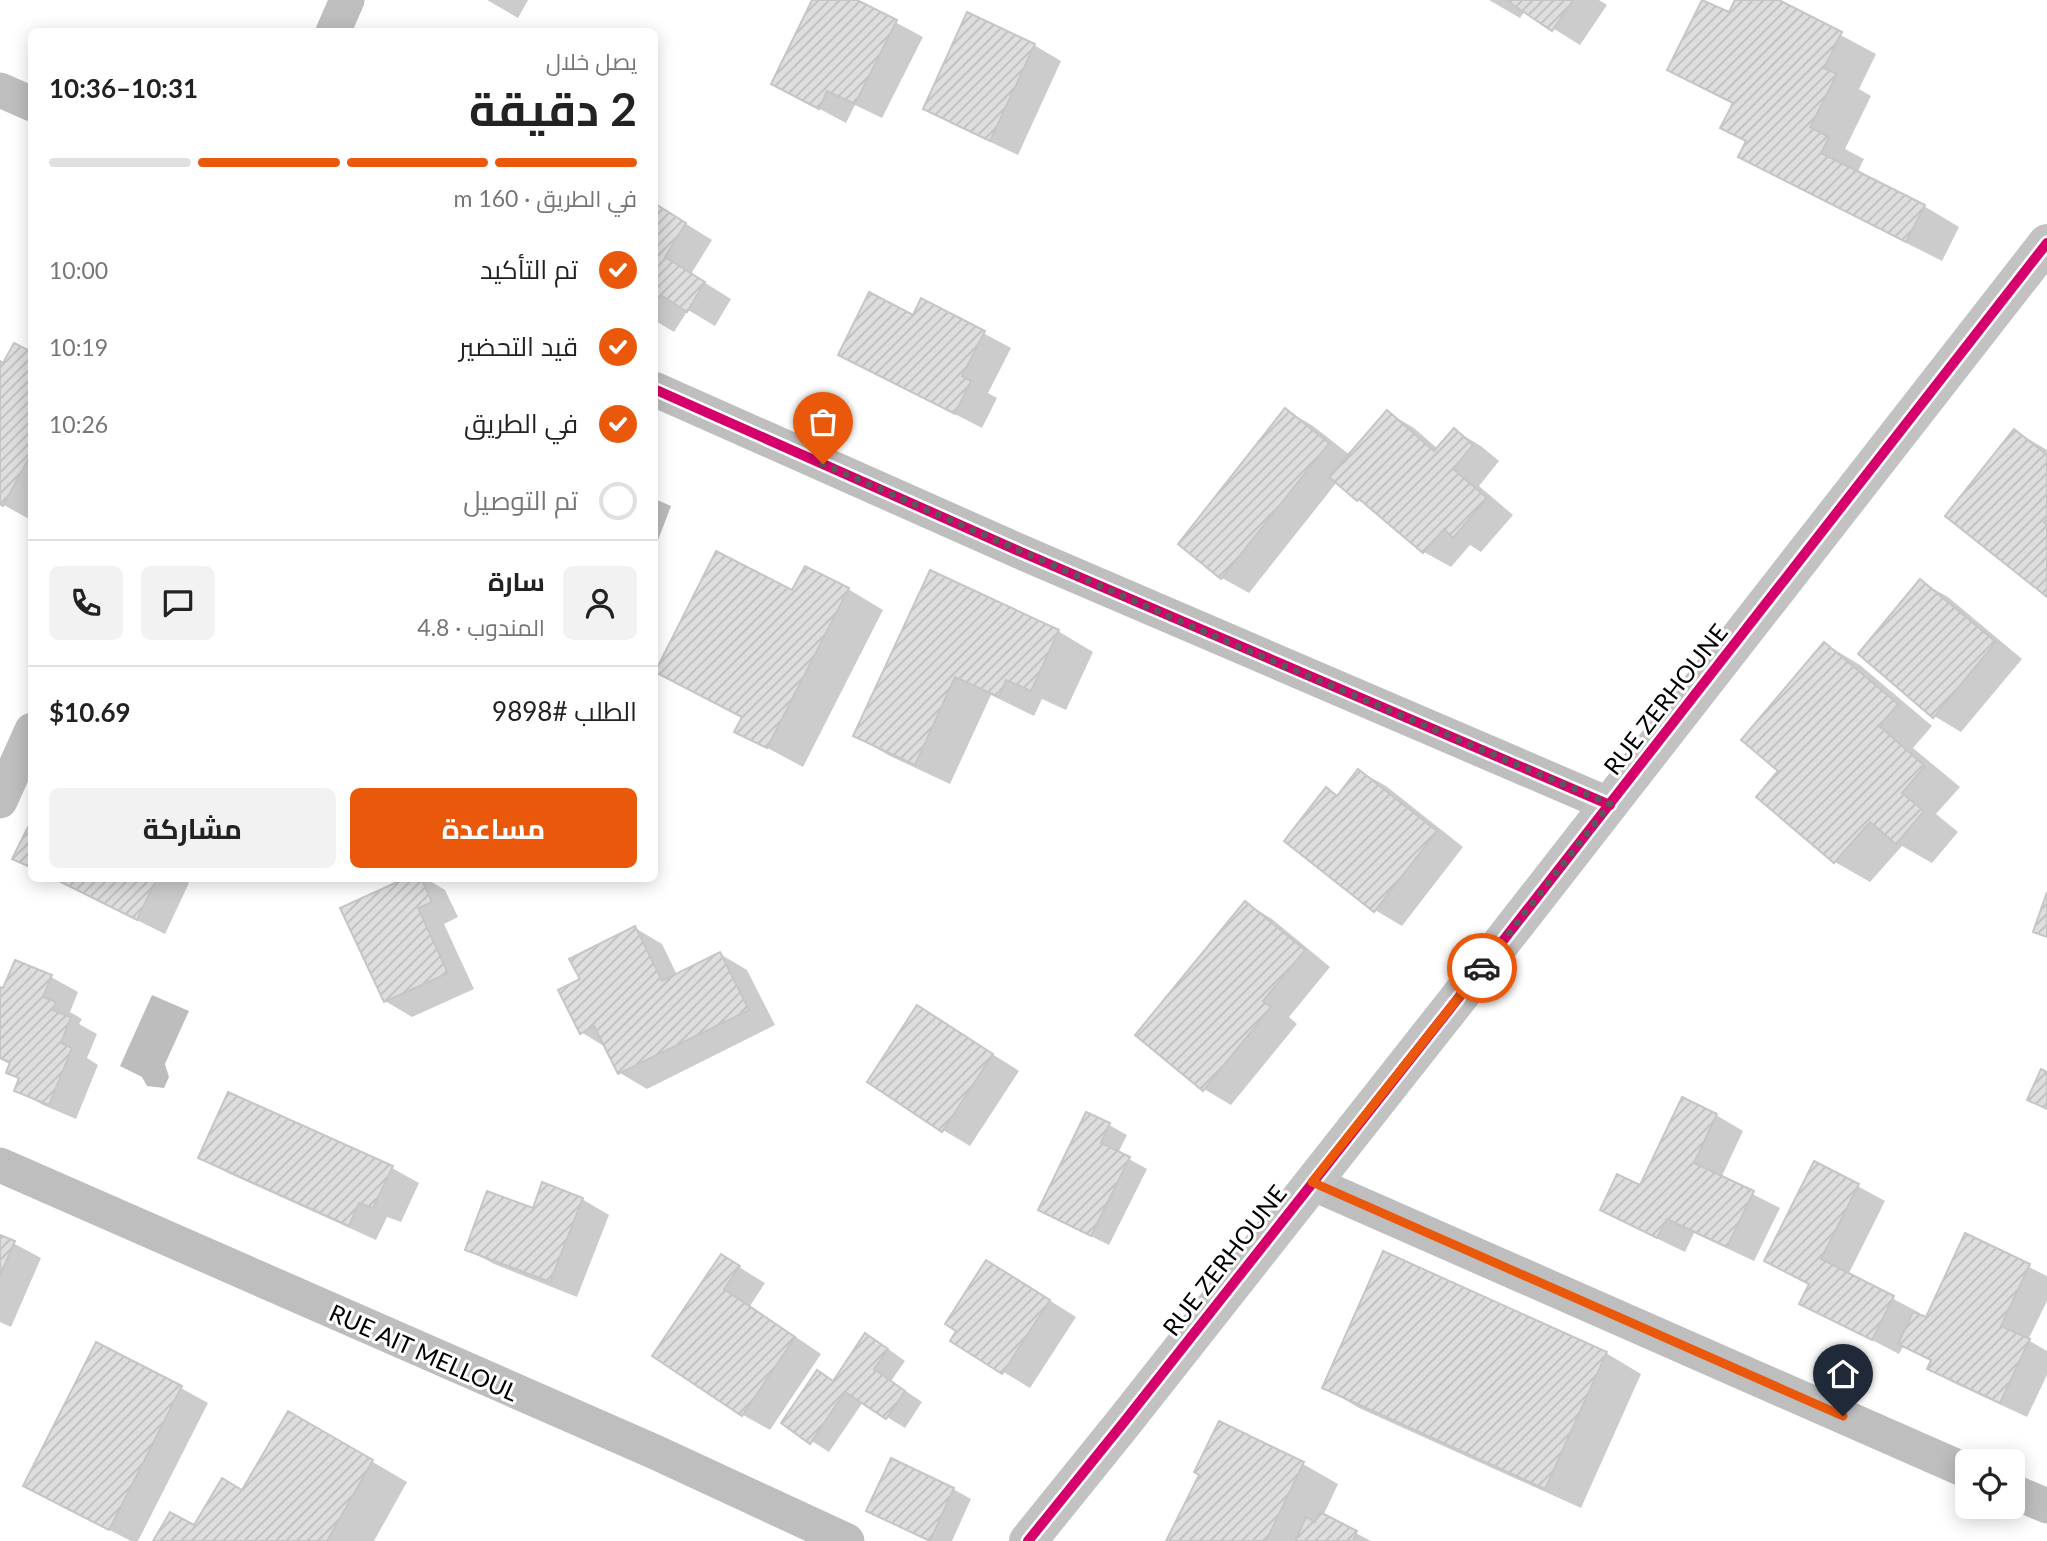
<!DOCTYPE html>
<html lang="ar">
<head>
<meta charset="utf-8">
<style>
	body { margin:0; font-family:Lato,Cairo,sans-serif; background:#f2f2f2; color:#222; direction:rtl; height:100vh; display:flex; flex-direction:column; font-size:26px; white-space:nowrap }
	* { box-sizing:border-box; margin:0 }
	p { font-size:23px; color:#767676 }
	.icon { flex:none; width:38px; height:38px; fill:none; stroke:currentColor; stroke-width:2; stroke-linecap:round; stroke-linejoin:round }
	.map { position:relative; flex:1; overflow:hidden; direction:ltr }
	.side { position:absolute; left:28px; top:28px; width:630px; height:854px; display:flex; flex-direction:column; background:#fff; border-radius:10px; box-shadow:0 4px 18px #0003; direction:rtl }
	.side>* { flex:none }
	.fabs { position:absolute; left:1955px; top:1449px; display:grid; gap:14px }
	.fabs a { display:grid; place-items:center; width:70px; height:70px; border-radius:10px; background:#fff; box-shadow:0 4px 18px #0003; font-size:35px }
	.pin { position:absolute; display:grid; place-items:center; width:60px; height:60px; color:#fff; margin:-72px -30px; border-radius:50% 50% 50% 0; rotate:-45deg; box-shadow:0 0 7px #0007 }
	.pin .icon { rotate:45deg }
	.courier { position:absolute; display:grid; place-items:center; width:70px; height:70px; margin:-35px; border:5px solid #ea580c; border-radius:50%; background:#fff; color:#222; box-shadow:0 2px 9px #0007 }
	.summary em { font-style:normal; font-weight:700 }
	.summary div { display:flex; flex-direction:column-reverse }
	.summary { display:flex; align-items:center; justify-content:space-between; height:119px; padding:0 21px }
	h1 { font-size:46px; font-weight:700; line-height:52px }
	.bar { display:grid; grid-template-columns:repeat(4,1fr); gap:10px 7px; align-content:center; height:84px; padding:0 21px }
	.bar i { height:9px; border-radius:5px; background:#e0e0e0 }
	.bar .selected { background:#ea580c }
	.bar p { grid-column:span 4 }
	.line { display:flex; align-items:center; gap:18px; padding:0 21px; border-top:2px solid #e0e0e0 }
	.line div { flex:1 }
	.round { display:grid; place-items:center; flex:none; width:74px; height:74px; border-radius:10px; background:#f2f2f2 }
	ol { padding:0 21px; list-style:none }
	li { display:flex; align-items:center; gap:21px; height:77px }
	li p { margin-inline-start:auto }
	li .icon { padding:7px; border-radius:50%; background:#ea580c; color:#fff; stroke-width:4 }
	li:last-child { color:#767676 }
	li i { width:38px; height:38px; border:4px solid #e0e0e0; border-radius:50% }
	.primary-button { display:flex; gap:14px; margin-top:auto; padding:14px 21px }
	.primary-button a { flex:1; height:80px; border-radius:10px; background:#ea580c; color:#fff; font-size:28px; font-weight:700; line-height:80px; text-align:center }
	.primary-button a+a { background:#f2f2f2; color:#222 }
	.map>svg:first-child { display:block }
</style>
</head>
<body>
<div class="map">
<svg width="2047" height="1541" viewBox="0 0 2047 1541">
	<defs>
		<pattern id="building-hatch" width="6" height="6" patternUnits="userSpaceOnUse" patternTransform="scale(1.75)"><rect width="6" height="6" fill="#dedede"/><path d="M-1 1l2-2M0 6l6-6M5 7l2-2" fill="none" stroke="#bdbdbd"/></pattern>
	</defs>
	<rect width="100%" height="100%" fill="#fff"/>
	<g fill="#bdbdbd">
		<polygon points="655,499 671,506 655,548"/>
		<polygon points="152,995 189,1011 165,1064 169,1077 164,1088 147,1086 142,1077 120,1066"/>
	</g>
	<g fill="#0003">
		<polygon points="487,0 528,0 518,18"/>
		<polygon points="814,0 854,0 923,37 882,118 855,105 846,123 773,84"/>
		<polygon points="1489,0 1599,0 1607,5 1580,45 1525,11 1520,18"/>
		<polygon points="1737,0 1775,0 1876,54 1859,89 1871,96 1845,149 1864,159 1857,173 1924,206 1959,227 1942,261 1776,177 1740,157 1748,142 1723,128 1734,104 1669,69 1729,14"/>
		<polygon points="1034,45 1061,61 1018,155 952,124 925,109"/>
		<polygon points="654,204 712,240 691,274 731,299 715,326 688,310 674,332 654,320"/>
		<polygon points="922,300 1011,348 988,393 997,398 982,428 867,369 914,317"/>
		<polygon points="32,354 32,518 31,520 0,503 0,363 4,365"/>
		<polygon points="1286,410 1313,426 1350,455 1387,412 1414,428 1438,449 1454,430 1481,446 1499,461 1479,486 1513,515 1481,552 1470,545 1451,567 1424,552 1373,508 1358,500 1337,482 1249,593 1222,578 1180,544"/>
		<polygon points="2015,431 2047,450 2047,595"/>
		<polygon points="931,572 1058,631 1093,652 1066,710 1042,699 1034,716 991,695 950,784 890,756 855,736"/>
		<polygon points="1921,582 1948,597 2022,659 1961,732 1934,716"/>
		<polygon points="848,589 883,610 803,767 736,731 743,718 657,672 793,593"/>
		<polygon points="1825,644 1860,665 1932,726 1913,748 1960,787 1936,814 1958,832 1932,863 1902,846 1870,882 1835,862 1759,797 1780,771"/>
		<polygon points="1359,771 1386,786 1463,847 1402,926 1375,910 1327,789 1339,796"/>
		<polygon points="52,878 182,878 189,883 165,934"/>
		<polygon points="410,878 425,878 445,890 458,917 444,924 474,989 412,1017 385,1001"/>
		<polygon points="1246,903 1272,919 1330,967 1289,1017 1297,1024 1231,1105 1204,1089"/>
		<polygon points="635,928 662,944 677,975 720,954 747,970 775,1025 647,1089 620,1073 607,1048 581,1032 582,980"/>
		<polygon points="51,977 78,992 70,1012 82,1019 79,1024 97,1034 87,1058 98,1065 76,1119 43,1105 16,1090 21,1080 8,1072 11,1065 0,1059 0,988 4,990"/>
		<polygon points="918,1007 1019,1071 970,1146 943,1130"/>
		<polygon points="1716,1115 1743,1131 1721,1178 1780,1208 1754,1261 1694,1233 1685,1252 1629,1225 1602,1210 1641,1187"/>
		<polygon points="1109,1125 1127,1135 1118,1153 1147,1169 1109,1245 1058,1220"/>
		<polygon points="201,1158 392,1168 419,1183 401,1222 387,1217 376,1240 228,1173"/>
		<polygon points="1815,1163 1885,1201 1848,1275 1920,1313 1918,1316 1927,1320 1966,1236 2047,1276 2047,1301 2028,1340 2047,1351 2047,1375 2027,1417 1956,1384 1929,1368 1932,1361 1904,1345 1899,1354 1801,1303 1811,1285"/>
		<polygon points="582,1199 609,1215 577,1297 494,1264 467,1249 534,1211"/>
		<polygon points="0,1236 41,1258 11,1327 0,1322"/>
		<polygon points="721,1256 765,1283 750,1306 821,1354 770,1430 743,1415 655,1355"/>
		<polygon points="1014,1278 1076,1317 1030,1388 952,1341 958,1331"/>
		<polygon points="884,1346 905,1361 891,1381 922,1402 905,1428 863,1402 829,1452 783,1423 834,1382"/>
		<polygon points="1606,1353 1641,1374 1581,1508 1359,1408 1324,1387"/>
		<polygon points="181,1388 208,1403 138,1541 131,1541 52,1501"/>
		<polygon points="289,1413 407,1482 374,1541 155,1541 195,1528 243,1493"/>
		<polygon points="1303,1464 1338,1484 1323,1516 1371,1541 1168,1541"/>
		<polygon points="953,1489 971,1499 952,1541 930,1541 869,1511"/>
	</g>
	<g fill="url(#building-hatch)" stroke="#c6c6c6" stroke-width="2">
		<polygon points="812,0 857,0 897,20 855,104 827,91 819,109 771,84"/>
		<polygon points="1506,0 1573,0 1552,31"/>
		<polygon points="1702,0 1729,12 1735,0 1779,0 1842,32 1824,68 1837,74 1810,127 1829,137 1821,153 1925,205 1906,242 1738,157 1746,141 1720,128 1733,103 1667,70"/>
		<polygon points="967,12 1035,44 990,141 923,109"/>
		<polygon points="654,203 686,223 665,257 705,282 687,312 661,295 654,305"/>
		<polygon points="869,292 913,315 921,298 985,331 962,376 971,381 955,414 838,355"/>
		<polygon points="14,343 32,352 32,452 3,506 0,504 0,361 3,363"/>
		<polygon points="1285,408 1329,443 1221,579 1178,544"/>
		<polygon points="1387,410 1434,451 1454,428 1473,445 1453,469 1487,498 1453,538 1444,529 1423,553 1359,499 1357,501 1329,477"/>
		<polygon points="2014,429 2047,455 2047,518 2044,522 2047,525 2047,597 1945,516"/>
		<polygon points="716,551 792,590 805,566 849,588 767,748 734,732 742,717 655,672"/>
		<polygon points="930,570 1059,630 1031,691 1006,680 999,697 955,677 915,765 853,736"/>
		<polygon points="1920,579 1996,642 1933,718 1858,654"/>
		<polygon points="1824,642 1898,704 1879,726 1925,766 1902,793 1924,811 1896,844 1870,822 1834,863 1756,797 1778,771 1741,740"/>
		<polygon points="1358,769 1437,831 1374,912 1284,841 1326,787 1337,796"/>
		<polygon points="32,819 32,868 12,859"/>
		<polygon points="53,878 157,878 137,920"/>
		<polygon points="406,878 421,878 432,902 418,908 448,973 384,1002 340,908"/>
		<polygon points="2047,892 2047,937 2033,932"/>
		<polygon points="1245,901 1305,950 1263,1001 1271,1007 1203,1091 1135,1035"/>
		<polygon points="635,926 662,981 720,952 749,1010 618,1074 594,1026 580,1034 558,990 580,979 569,959"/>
		<polygon points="15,960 52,975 43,997 56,1002 52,1010 71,1017 61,1043 72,1048 49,1105 14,1091 19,1078 6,1073 10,1062 0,1058 0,987 3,988"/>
		<polygon points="917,1005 993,1054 942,1132 867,1082"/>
		<polygon points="2041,1069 2047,1072 2047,1109 2027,1100"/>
		<polygon points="228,1092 393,1166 373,1208 359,1203 349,1226 198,1158"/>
		<polygon points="1682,1097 1717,1114 1694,1163 1754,1191 1727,1247 1667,1219 1657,1238 1600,1210 1617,1174 1640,1185"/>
		<polygon points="1086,1112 1110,1123 1101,1143 1130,1157 1091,1236 1038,1210"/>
		<polygon points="1814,1161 1859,1184 1821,1259 1894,1296 1872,1340 1799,1304 1809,1284 1764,1261"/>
		<polygon points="542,1182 583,1198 550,1282 465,1250 487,1191 533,1208"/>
		<polygon points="1965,1233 2030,1264 2001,1326 2030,1339 2000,1403 1927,1369 1931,1360 1898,1344 1913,1312 1926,1317"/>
		<polygon points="0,1235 15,1241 0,1276"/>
		<polygon points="1383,1251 1607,1352 1545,1489 1322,1388"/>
		<polygon points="721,1254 740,1266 724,1289 795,1337 742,1416 652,1356"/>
		<polygon points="986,1260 1050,1300 1002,1374 950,1341 956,1331 945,1324"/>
		<polygon points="865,1333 888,1349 874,1369 905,1391 886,1419 845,1392 810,1444 781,1423 817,1370 833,1381"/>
		<polygon points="96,1342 182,1386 109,1530 23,1486"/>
		<polygon points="288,1411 373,1460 327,1541 153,1541 170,1512 194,1525 222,1478 242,1490"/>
		<polygon points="1219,1421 1304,1462 1266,1541 1166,1541 1199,1475 1194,1472"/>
		<polygon points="891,1458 954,1488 930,1541 866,1511"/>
		<polygon points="1320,1512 1357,1531 1353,1541 1295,1541 1306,1517 1315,1522"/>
	</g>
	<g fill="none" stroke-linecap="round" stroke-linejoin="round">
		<g stroke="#bebebe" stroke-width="35">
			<polyline points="333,32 347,0"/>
			<polyline points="0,90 32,104"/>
			<polyline points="654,389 1021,552 1610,805"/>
			<polyline points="0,801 32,730"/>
			<polyline points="0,1165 655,1452 847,1541"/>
			<polyline points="1312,1183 1967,1471"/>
			<polyline points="2012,1491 2047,1506"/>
		</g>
		<polyline stroke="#c2c2c2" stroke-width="38" points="1028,1541 1124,1422 1456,1001 2047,243"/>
		<defs>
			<g id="cycleway">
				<polyline points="654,389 1021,552 1610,805"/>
				<polyline points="1028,1541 1124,1422 1456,1001 2047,243"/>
			</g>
		</defs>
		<use href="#cycleway" stroke="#fff" stroke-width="15"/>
		<use href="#cycleway" stroke="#d6006c" stroke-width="10"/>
	</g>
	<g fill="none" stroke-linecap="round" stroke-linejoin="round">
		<polyline stroke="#595959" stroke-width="7" stroke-dasharray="0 12.6" points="823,464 1212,635 1610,804 1482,968"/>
		<polyline stroke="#ea580c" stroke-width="9" points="1482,968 1312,1182 1843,1416"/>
	</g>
	<g text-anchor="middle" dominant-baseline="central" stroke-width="6" stroke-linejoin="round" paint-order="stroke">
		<g font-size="24" fill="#000" stroke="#fff">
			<text transform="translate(1665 699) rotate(-52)">RUE ZERHOUNE</text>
			<text transform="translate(1224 1260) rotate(-52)">RUE ZERHOUNE</text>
			<text transform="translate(424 1352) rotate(24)">RUE AIT MELLOUL</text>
		</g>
	</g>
</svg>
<div class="fabs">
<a><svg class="icon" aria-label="locate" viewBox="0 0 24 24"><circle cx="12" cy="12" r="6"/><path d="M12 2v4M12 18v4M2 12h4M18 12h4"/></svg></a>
</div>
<div class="pin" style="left:823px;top:464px;background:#ea580c"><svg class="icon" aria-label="bag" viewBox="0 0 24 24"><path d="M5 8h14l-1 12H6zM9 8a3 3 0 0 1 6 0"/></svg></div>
<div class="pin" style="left:1843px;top:1416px;background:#1f2937"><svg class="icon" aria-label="home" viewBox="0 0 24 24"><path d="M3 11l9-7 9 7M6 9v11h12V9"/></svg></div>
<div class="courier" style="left:1482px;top:968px"><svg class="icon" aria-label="car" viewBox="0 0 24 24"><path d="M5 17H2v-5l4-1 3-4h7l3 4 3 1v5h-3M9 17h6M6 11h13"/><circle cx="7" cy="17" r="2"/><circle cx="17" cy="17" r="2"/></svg></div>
<section class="side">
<div class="summary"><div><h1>2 دقيقة</h1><p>يصل خلال</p></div><em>10:31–10:36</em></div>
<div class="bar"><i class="selected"></i><i class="selected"></i><i class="selected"></i><i></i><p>في الطريق · 160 m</p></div>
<ol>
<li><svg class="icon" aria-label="check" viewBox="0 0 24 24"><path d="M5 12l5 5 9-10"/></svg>تم التأكيد<p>10:00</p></li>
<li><svg class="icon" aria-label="check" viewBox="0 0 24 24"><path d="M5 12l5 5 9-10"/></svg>قيد التحضير<p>10:19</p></li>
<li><svg class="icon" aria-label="check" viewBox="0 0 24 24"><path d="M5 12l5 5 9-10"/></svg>في الطريق<p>10:26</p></li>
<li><i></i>تم التوصيل</li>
</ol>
<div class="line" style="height:126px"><a class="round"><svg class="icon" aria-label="person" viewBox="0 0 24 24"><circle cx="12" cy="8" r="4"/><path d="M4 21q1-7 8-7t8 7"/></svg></a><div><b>سارة</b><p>المندوب · 4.8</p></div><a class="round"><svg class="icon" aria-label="chat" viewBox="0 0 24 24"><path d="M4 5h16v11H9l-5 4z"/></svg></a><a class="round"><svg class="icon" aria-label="phone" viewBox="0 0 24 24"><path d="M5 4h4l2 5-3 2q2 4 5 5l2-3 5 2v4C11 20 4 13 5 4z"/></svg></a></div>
<div class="line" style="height:91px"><div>الطلب #9898</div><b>$10.69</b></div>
<div class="primary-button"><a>مساعدة</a><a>مشاركة</a></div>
</section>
</div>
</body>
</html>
